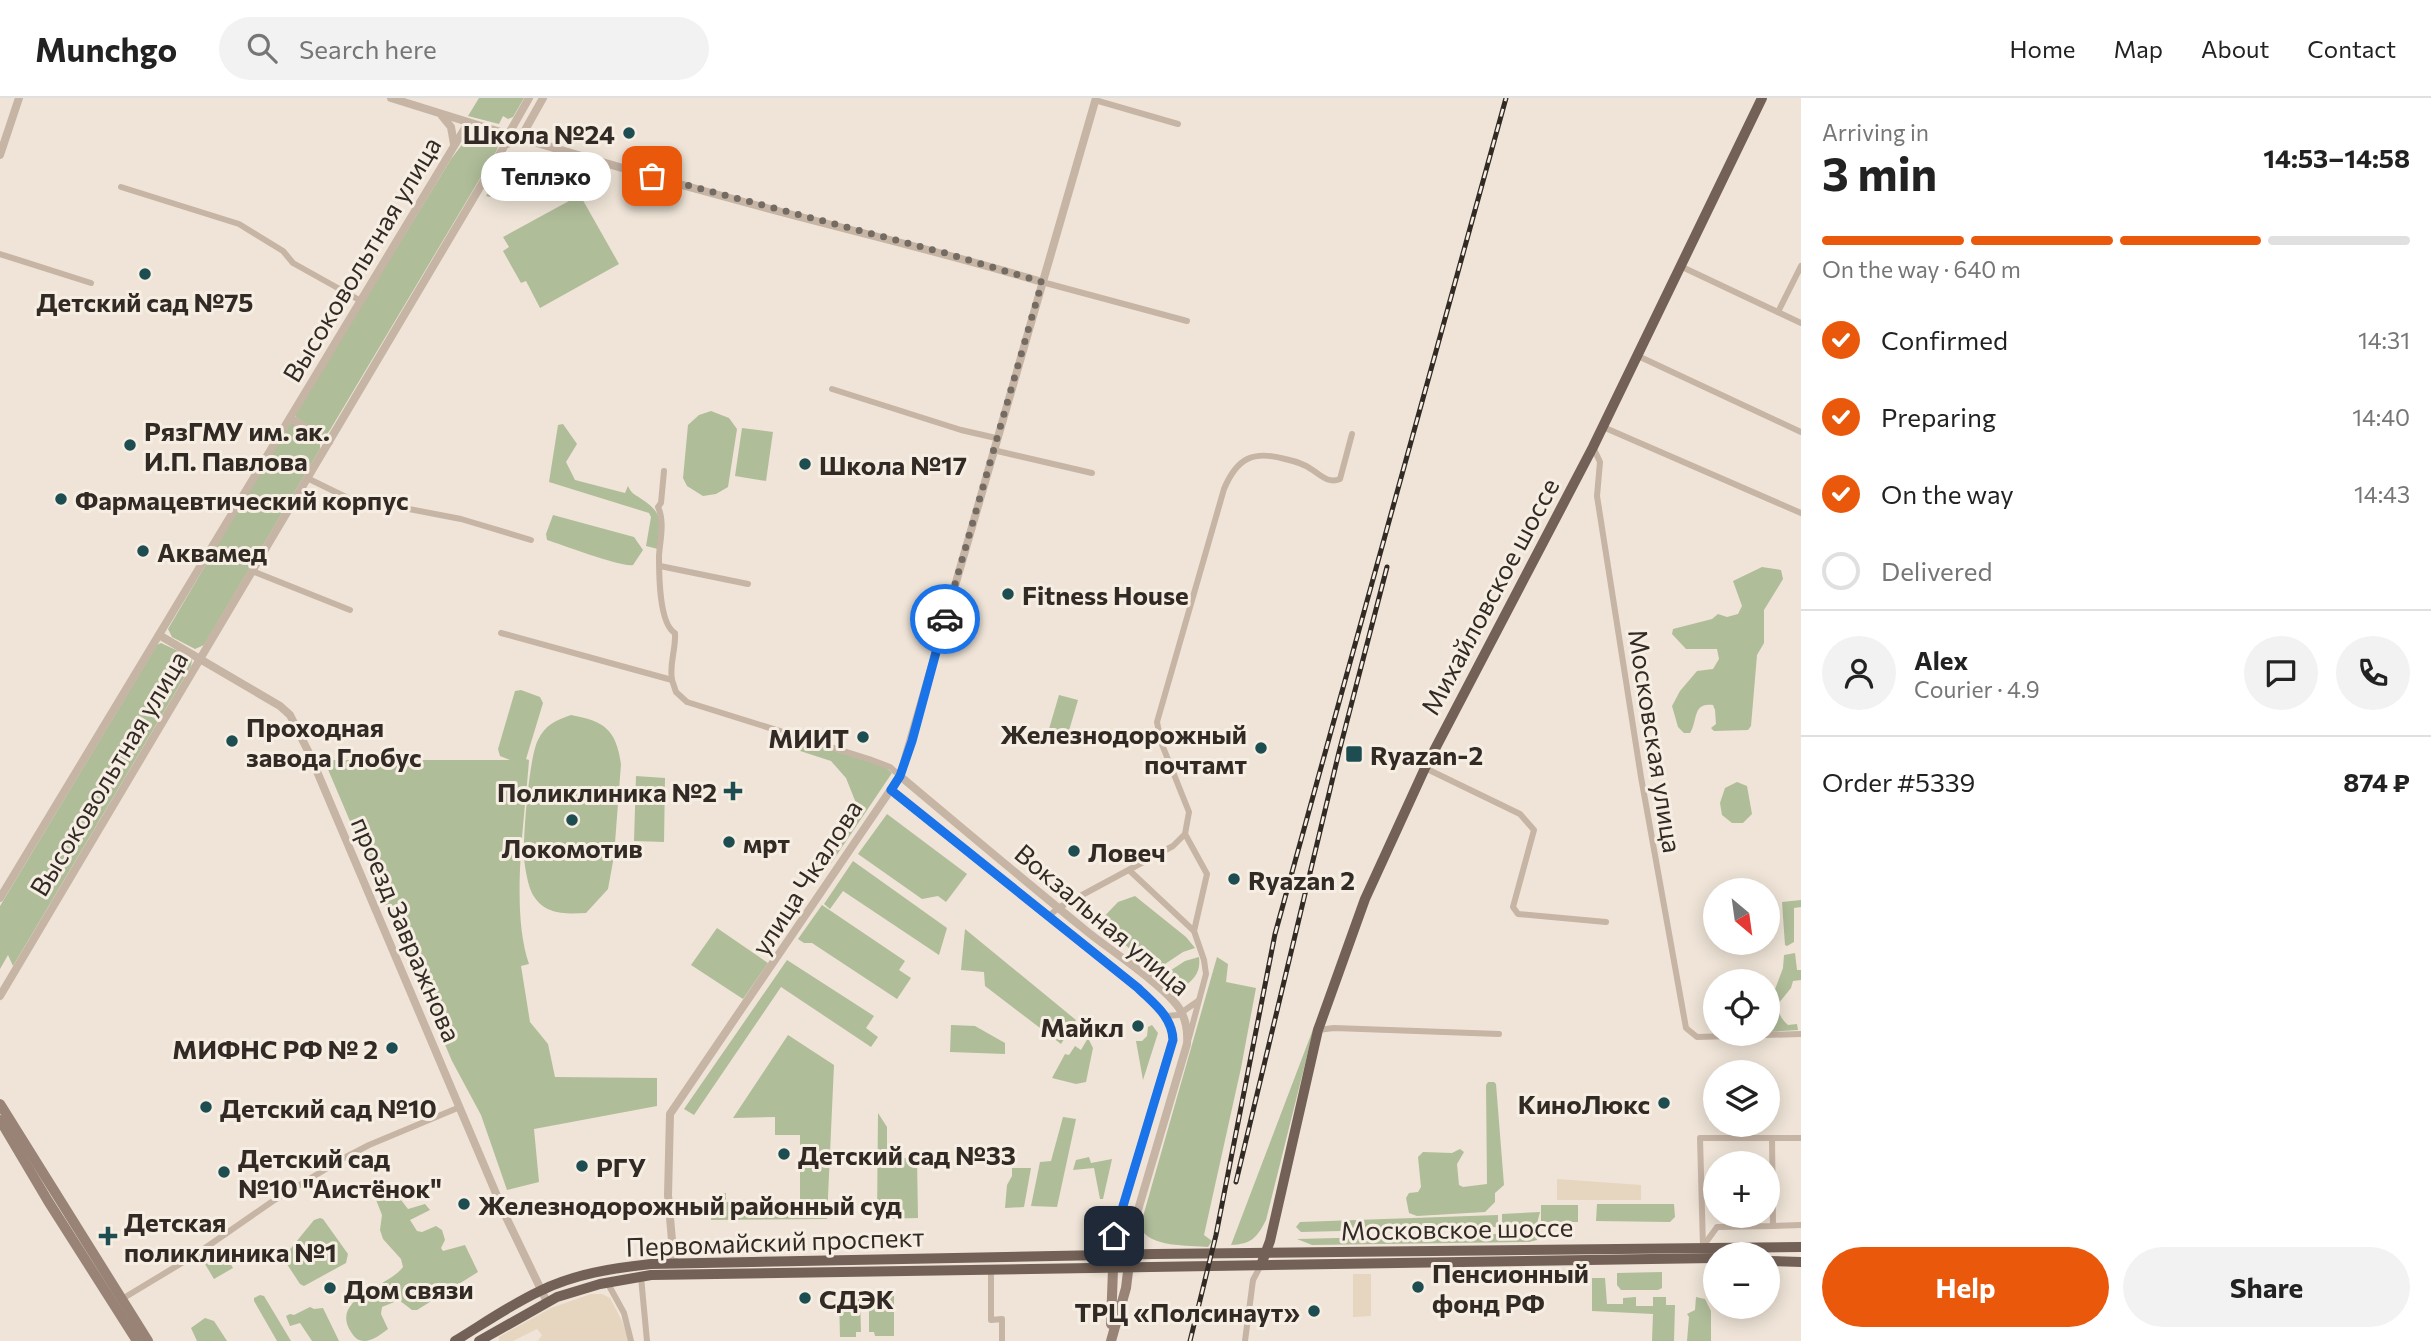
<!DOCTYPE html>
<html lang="en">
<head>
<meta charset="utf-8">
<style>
	body { margin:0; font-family:Commissioner,sans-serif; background:#f2f2f2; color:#222; height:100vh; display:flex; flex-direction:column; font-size:26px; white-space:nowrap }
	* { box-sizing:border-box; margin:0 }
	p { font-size:23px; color:#767676 }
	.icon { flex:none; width:38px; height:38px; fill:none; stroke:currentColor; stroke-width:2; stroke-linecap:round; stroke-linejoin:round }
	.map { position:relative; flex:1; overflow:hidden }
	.drawer { display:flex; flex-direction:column; background:#fff; width:630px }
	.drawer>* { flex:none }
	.needle { width:46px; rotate:151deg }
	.controls { position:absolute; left:1703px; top:780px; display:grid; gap:14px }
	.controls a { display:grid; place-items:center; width:77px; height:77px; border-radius:50%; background:#fff; box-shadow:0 4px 18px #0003; font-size:35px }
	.pin { position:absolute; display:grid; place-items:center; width:60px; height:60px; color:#fff; margin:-30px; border-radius:14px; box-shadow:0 4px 10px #0006 }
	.courier { position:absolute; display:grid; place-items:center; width:70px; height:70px; margin:-35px; border:5px solid #1a73e8; border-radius:50%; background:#fff; color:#222; box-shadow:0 2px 9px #0007 }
	.bubble { position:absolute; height:49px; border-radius:24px; background:#fff; box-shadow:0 4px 18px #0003; font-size:23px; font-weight:700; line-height:49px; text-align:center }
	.overview em { font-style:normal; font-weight:700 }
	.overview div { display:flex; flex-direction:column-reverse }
	.overview { display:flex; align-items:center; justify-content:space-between; height:119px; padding:0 21px }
	h1 { font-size:46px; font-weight:700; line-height:52px }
	.bar { display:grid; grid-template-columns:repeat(4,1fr); gap:10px 7px; align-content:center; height:84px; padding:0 21px }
	.bar i { height:9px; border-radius:5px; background:#e0e0e0 }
	.bar .active { background:#ea580c }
	.bar p { grid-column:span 4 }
	.line { display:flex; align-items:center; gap:18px; padding:0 21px; border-top:2px solid #e0e0e0 }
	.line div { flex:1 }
	.round { display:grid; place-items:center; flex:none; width:74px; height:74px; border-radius:37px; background:#f2f2f2 }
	ol { padding:0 21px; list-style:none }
	li { display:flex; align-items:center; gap:21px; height:77px }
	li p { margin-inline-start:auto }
	li .icon { padding:7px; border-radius:50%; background:#ea580c; color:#fff; stroke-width:4 }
	li:last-child { color:#767676 }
	li i { width:38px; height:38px; border:4px solid #e0e0e0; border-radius:50% }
	.action { display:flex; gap:14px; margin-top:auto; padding:14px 21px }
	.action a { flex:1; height:80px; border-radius:42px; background:#ea580c; color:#fff; font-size:28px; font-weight:700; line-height:80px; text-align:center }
	.action a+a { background:#f2f2f2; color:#222 }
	header { display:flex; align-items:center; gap:42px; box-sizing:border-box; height:98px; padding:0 35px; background:#fff; border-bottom:2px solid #e0e0e0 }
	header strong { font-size:33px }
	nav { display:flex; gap:38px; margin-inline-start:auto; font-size:24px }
	.search { width:490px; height:63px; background:#f2f2f2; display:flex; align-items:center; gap:18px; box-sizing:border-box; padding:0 24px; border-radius:38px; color:#767676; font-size:26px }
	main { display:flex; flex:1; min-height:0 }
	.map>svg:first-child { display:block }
</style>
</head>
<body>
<header>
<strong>Munchgo</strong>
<div class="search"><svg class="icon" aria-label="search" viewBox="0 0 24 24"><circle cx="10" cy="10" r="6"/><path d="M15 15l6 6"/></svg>Search here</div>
<nav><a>Home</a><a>Map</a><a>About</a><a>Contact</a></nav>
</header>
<main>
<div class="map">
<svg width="1801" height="1243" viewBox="0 0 1801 1243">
	<rect width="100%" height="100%" fill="#efe4d7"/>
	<g fill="#b0bd99">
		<polygon points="479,0 524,0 513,19 508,21 503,18 499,26 468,18"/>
		<polygon points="481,35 495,39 499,45 497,52 330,332 327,336 322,337 296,319 296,315 451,61 467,40"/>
		<polygon points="512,57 546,66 547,69 490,99 486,98"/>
		<polygon points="580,97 619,166 540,210 526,183 521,185 503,153 509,149 503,139"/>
		<polygon points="711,313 729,320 737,331 728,389 716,396 703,398 687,388 683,380 688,327 699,317"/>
		<path d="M292,325C303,331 322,336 320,351L204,547L195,551L172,539L168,531L288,327Z"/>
		<path d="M563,326L577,346L566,364L575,382L625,395L628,388C631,395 634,396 640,400C666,417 659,423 658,451L646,448L651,419L649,415L549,384L558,327Z"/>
		<polygon points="742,330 773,334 766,383 735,378"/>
		<path d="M553,417L634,439L643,452L633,467C623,470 563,447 547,442L546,436Z"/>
		<path d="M1762,469L1781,472L1783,481L1764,512V545L1757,557L1751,628L1748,632L1714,633L1711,630L1716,626L1715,612L1713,607C1692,604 1698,623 1690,635H1684L1678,629L1672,608L1680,593L1697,573L1713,571L1719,561L1717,551H1686L1672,536L1673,531L1712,521L1718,516L1727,519L1738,516L1742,508L1733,483Z"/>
		<polygon points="161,545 189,558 192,562 191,568 13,868 8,857 0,871 0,808 157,547"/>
		<path d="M521,592L540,599L543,605L526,661L529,662C525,721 510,811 529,866L521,868L530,924L548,946L555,979L657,980V1008L534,1031L539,1084L507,1092L481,1017L452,963L324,662H510L500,658L498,651L515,593Z"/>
		<polygon points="1059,597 1078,602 1068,636 1049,631"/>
		<path d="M571,617C604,623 616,631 621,666L614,758L608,791L586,815C565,816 545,817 533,797C528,789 525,770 524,760C523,739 529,659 538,642C545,627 556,622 571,617Z"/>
		<polygon points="798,642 884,668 892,675 830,767 824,761 856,716 856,705 846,680 831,663 791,650"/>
		<polygon points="636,678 665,680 664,744 634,743"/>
		<polygon points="1737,684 1747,688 1752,716 1743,725 1732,725 1722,717 1720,705 1725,690"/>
		<polygon points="887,716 967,776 946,804 938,798 922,801 858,756"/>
		<polygon points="853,763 947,830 939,857 843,793 830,811 824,806"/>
		<polygon points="1135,798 1186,839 1195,850 1183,854 1156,872 1098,825 1118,804"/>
		<polygon points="1801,802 1801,809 1794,810 1794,844 1787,848 1785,847 1782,804"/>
		<polygon points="822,807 905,863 899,872 911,880 897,901 812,845 804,845 798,841"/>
		<polygon points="717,830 768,865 743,901 691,867"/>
		<polygon points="965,831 1076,922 1061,946 985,888 984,874 961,872"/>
		<path d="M1795,855L1797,872H1801V882L1793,883L1791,890L1778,906C1778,915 1781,921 1788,927L1797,926L1798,932L1768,934V910L1783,870L1784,857Z"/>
		<path d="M1199,859C1201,875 1193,883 1180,891L1162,878L1185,863Z"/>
		<path d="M1217,859L1228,866L1226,884L1256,890L1241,970L1204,1137L1212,1143L1208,1149C1189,1147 1149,1150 1140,1129Z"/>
		<polygon points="787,862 874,918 866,930 878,939 871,949 781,889 694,1017 684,1011"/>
		<path d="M1315,926L1266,1122C1257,1140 1251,1146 1231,1147Z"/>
		<polygon points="951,927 975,928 1005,945 1005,956 950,954"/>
		<polygon points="1152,927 1158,935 1143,982 1136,943 1142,943 1147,938 1148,929"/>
		<polygon points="788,937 834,967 827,1121 711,1122 711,1097 726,1095 726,1104 800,1103 800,1037 775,1037 775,1019 733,1020"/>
		<polygon points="1088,940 1093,950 1086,984 1076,986 1052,980 1065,956 1069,957 1075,948 1081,952"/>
		<polygon points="1488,984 1494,984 1496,986 1504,1087 1495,1095 1495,1104 1485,1114 1417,1118 1409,1115 1406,1100 1409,1095 1418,1094 1421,1089 1418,1059 1423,1054 1452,1055 1460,1051 1464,1054 1457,1066 1459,1087 1463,1089 1487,1086 1486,987"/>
		<polygon points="878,1015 887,1029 887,1060 917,1060 918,1120 877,1121"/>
		<polygon points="1063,1019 1076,1021 1057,1109 1031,1108 1040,1064 1051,1063"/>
		<polygon points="1089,1059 1091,1065 1112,1061 1103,1101 1100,1101 1094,1070 1073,1072 1076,1062"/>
		<polygon points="1012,1070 1031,1070 1024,1109 1005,1110 1007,1087 1012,1078"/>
		<path d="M378,1080H384L408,1111L425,1106L430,1112L410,1122L417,1133L422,1134L436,1128L442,1132L445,1142L441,1150L443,1153L465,1147L478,1174L417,1212H412L399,1202L382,1209L381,1216L388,1231C381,1236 373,1243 364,1243C358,1243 354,1239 351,1234C329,1200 389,1189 403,1169L401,1161L383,1141L380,1132L382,1117L371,1089L373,1082Z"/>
		<polygon points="1597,1106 1674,1106 1675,1119 1670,1124 1596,1123"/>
		<rect x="1541" y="1107" width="37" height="17"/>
		<polygon points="1540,1114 1536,1129 1502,1129 1502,1116"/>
		<polygon points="1498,1117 1498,1129 1301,1134 1296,1129 1300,1124"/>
		<polygon points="320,1120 323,1121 348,1156 346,1165 304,1188 300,1186 283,1160 314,1122"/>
		<polygon points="1541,1135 1537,1142 1529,1144 1312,1147 1297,1141"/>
		<polygon points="221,1150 233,1170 214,1181 202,1161"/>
		<polygon points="1662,1174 1662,1190 1658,1192 1621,1192 1617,1187 1617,1175"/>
		<polygon points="1592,1180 1605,1180 1607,1206 1623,1206 1623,1200 1636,1199 1636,1208 1653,1208 1653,1199 1666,1199 1666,1207 1675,1207 1674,1243 1652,1243 1653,1216 1592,1213"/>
		<polygon points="260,1197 264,1198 291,1243 277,1243 254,1203 254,1200"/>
		<polygon points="869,1198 894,1198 894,1238 875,1238 874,1234 869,1234"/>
		<polygon points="860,1199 861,1234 856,1234 856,1239 840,1239 839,1200"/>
		<polygon points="1696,1199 1705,1201 1711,1213 1711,1243 1687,1243 1689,1219 1687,1216 1695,1212"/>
		<polygon points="310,1209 314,1211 323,1210 339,1243 312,1243 300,1225 290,1228 286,1218 290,1216 294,1217"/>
		<polygon points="205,1220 214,1223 227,1243 197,1243 191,1230"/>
	</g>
	<g fill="#e6d5bf">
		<polygon points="1557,1081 1641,1087 1641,1102 1557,1102"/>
		<polygon points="1353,1176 1371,1176 1371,1218 1353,1219"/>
		<polygon points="591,1196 602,1196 610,1200 622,1223 629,1243 538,1243 542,1237 537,1231 513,1243 499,1243 499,1239 551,1210"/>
	</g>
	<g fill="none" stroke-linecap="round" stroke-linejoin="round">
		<g stroke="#c6b4a5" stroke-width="6">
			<polyline points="1095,2 1178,26"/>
			<polyline points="121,89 239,126 283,153 293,165 361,203"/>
			<polyline points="0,156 91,185"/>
			<polyline points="1680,168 1801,225"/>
			<polyline points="1042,184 1187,223"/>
			<polyline points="1778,214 1801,168"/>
			<polyline points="1638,258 1801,334"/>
			<polyline points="832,291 961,332 996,340"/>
			<polyline points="1603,329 1801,415"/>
			<polyline points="1593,349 1600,364 1597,398 1641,679 1686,930 1697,939 1801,936"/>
			<polyline points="993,352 1092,375"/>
			<path d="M664,373L661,405L658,409C665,424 660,442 659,458C659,476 659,526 675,535C676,552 669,565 672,582"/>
			<polyline points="307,380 352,402 383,406 461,421 531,442"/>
			<polyline points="660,468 748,486"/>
			<polyline points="252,473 350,512"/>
			<polyline points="501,535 672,582 676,594 687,604 869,661 890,669 900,678"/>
			<polyline points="1425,670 1520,716 1534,732 1513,809 1518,816 1606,824"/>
			<path d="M1185,736L1189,714L1161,644L1157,624L1224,391C1237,360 1253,352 1285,361C1294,363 1303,365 1311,371C1321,377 1328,386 1340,381L1352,336"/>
			<polyline points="1129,772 1194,833 1204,862 1206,876 1189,940"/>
			<polyline points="1048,819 1058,810 1173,748 1185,736 1207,776 1194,833"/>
			<polyline points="1166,918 1178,917 1198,903"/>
			<polyline points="1318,932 1334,930 1499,936"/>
			<polyline points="1773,1128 1801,1127"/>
			<polyline points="1704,1147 1717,1129 1773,1128 1772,1040"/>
			<polyline points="1703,1149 1700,1040 1801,1040"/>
			<polyline points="991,1172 991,1222 1002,1221 1002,1243"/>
			<polyline points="641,1179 647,1243"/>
			<polyline points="607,1184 624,1215 631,1243"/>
			<polyline points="122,1201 195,1157 273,1103 344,1060 369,1047 460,1009"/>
			<polyline points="1245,1243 1253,1182 1261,1167"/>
		</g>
		<g stroke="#c6b4a5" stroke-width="8">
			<path d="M391,0C508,37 626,72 744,104C843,131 943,154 1042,184"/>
			<polyline points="442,18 451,29 454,46"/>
			<polyline points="508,37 529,0"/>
			<polyline points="0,57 19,0"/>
			<polyline points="290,320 329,344"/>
			<polyline points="159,537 280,608 290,617 310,657 506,1119 547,1204"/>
			<path d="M900,678C963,731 1025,783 1089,835C1113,854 1163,887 1179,910C1186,921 1188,933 1187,946L1135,1122L1130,1157"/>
			<path d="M891,692L1138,890C1153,905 1172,918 1173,941L1114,1138L1113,1171"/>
			<polyline points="0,800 468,25"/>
			<polyline points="0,898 505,47 520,41 543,0"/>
			<polyline points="674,1165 668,1097 670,1016 900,678 1096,0"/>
		</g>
		<g stroke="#998376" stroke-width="10">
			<polyline points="0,1006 148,1243"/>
			<polyline points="0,1022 48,1103 137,1243"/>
			<polyline points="1111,1226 1113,1171"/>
			<polyline points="1111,1243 1126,1190 1130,1157"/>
		</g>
		<g stroke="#736157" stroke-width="10">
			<polyline points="1768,1163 1801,1164"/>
			<polyline points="1261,1167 1270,1143 1318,932 1365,801 1425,670 1593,349 1762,0"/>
			<path d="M455,1243C483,1226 510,1207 540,1193C574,1176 613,1170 651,1166L1154,1156L1801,1149"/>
			<polyline points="479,1243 557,1199 600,1186 651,1177 1715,1160"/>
		</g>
		<defs>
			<g id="rail">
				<polyline points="1236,1084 1339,654 1387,469"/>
				<polyline points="1190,1243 1216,1137 1275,836 1506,0"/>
			</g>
		</defs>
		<use href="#rail" stroke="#322a25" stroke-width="5"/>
		<use href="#rail" stroke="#f7eee3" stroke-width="2.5" stroke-dasharray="8" stroke-linecap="butt"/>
	</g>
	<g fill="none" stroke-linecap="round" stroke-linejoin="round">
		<polyline stroke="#746b63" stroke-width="7" stroke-dasharray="0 12.6" points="652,78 945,155 1042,184 945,521"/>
		<path stroke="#1a73e8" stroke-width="9" d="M945,521L912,643L900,678L891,692L1138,890C1153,905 1172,918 1173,942L1114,1138"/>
	</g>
	<g fill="#1e4d51" stroke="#f7eee3" stroke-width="2.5">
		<circle cx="629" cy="35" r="7"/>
		<circle cx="145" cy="176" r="7"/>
		<circle cx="130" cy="347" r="7"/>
		<circle cx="805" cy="366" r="7"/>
		<circle cx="61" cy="401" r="7"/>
		<circle cx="143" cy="453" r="7"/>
		<circle cx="1008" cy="496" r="7"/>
		<circle cx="863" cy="639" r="7"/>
		<circle cx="232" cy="643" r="7"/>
		<circle cx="1261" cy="650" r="7"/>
		<rect x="1345" y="647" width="18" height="18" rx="3.5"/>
		<path d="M729.5 682.5h7v7h7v7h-7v7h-7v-7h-7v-7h7z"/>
		<circle cx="572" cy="722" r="7"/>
		<circle cx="729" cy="744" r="7"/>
		<circle cx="1074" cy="753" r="7"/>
		<circle cx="1234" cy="781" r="7"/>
		<circle cx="1138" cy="928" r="7"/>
		<circle cx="392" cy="950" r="7"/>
		<circle cx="1664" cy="1005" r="7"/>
		<circle cx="206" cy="1009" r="7"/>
		<circle cx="784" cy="1056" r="7"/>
		<circle cx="582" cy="1068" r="7"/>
		<circle cx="224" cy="1074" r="7"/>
		<circle cx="464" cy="1106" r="7"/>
		<path d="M104.5 1127.5h7v7h7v7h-7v7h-7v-7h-7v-7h7z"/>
		<circle cx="1418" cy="1189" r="7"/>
		<circle cx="330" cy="1190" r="7"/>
		<circle cx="805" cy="1200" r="7"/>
		<circle cx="1314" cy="1213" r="7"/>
	</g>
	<g text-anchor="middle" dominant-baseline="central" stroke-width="6" stroke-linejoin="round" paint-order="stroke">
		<g font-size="26" font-weight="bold" fill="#322a25" stroke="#f7eee3" text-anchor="start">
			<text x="615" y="35" text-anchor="end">Школа №24</text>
			<text x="145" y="203" text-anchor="middle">Детский сад №75</text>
			<text x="144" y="332">РязГМУ им. ак.<tspan x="144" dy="30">И.П. Павлова</tspan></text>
			<text x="819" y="366">Школа №17</text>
			<text x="75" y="401">Фармацевтический корпус</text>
			<text x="157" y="453">Аквамед</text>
			<text x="1022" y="496">Fitness House</text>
			<text x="246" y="628">Проходная<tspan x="246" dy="30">завода Глобус</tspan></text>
			<text x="1247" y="635" text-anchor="end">Железнодорожный<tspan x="1247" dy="30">почтамт</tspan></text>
			<text x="849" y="639" text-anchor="end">МИИТ</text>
			<text x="1370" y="656">Ryazan-2</text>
			<text x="717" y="693" text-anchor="end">Поликлиника №2</text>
			<text x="743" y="744">мрт</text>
			<text x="572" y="749" text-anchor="middle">Локомотив</text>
			<text x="1088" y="753">Ловеч</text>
			<text x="1248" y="781">Ryazan 2</text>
			<text x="1124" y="928" text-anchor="end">Майкл</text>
			<text x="378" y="950" text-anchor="end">МИФНС РФ № 2</text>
			<text x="1650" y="1005" text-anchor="end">КиноЛюкс</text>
			<text x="220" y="1009">Детский сад №10</text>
			<text x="798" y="1056">Детский сад №33</text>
			<text x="238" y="1059">Детский сад<tspan x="238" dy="30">№10 "Аистёнок"</tspan></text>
			<text x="596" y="1068">РГУ</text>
			<text x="478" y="1106">Железнодорожный районный суд</text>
			<text x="124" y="1123">Детская<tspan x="124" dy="30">поликлиника №1</tspan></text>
			<text x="1432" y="1174">Пенсионный<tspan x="1432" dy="30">фонд РФ</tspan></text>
			<text x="344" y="1190">Дом связи</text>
			<text x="819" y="1200">СДЭК</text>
			<text x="1300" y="1213" text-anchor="end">ТРЦ «Полсинаут»</text>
		</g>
		<g font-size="26" fill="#322a25" stroke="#f7eee3">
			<text transform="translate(361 161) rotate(-59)">Высоковольтная улица</text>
			<text transform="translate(1489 498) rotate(-62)">Михайловское шоссе</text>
			<text transform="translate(1656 643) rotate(81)">Московская улица</text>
			<text transform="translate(108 675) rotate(-59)">Высоковольтная улица</text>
			<text transform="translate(806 779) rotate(-57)">улица Чкалова</text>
			<text transform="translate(1103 821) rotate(40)">Вокзальная улица</text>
			<text transform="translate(407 831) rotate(67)">проезд Завражнова</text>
			<text transform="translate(1457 1130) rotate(-1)">Московское шоссе</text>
			<text transform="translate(775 1143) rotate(-2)">Первомайский проспект</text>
		</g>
	</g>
</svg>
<div class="controls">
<a><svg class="needle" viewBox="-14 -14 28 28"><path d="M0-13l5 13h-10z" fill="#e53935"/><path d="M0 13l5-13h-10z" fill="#767676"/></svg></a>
<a><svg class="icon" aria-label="locate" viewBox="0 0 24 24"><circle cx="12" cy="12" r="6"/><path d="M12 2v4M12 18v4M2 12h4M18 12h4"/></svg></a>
<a><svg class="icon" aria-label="layers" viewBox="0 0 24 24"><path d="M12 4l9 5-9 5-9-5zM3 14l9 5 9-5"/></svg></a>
<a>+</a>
<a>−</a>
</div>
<div class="pin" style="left:652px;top:78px;background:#ea580c"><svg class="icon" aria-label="bag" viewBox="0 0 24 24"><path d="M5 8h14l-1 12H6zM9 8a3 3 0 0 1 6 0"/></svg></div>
<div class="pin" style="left:1114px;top:1138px;background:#1f2937"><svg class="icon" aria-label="home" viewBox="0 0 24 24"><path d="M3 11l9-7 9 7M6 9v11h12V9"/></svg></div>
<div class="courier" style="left:945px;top:521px"><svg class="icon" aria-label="car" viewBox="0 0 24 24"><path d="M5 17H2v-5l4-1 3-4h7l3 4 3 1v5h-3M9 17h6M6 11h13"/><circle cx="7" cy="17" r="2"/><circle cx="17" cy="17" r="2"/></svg></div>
<div class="bubble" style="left:481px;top:54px;width:130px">Теплэко</div>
</div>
<section class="drawer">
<div class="overview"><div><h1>3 min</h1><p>Arriving in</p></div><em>14:53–14:58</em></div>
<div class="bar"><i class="active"></i><i class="active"></i><i class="active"></i><i></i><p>On the way · 640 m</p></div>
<ol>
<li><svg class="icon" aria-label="check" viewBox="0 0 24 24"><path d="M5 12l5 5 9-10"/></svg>Confirmed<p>14:31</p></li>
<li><svg class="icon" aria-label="check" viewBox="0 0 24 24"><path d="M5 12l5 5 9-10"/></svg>Preparing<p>14:40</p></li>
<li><svg class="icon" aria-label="check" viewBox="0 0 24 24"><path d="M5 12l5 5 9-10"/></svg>On the way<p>14:43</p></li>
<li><i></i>Delivered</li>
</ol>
<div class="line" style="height:126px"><a class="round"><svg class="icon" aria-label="person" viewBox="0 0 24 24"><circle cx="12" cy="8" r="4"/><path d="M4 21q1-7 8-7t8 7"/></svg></a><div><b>Alex</b><p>Courier · 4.9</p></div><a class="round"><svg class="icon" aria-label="chat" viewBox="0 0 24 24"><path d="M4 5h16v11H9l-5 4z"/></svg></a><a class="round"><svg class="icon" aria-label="phone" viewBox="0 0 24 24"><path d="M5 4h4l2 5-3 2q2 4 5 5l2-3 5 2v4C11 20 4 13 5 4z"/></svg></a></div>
<div class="line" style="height:91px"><div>Order #5339</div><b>874 ₽</b></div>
<div class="action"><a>Help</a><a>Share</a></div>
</section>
</main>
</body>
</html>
